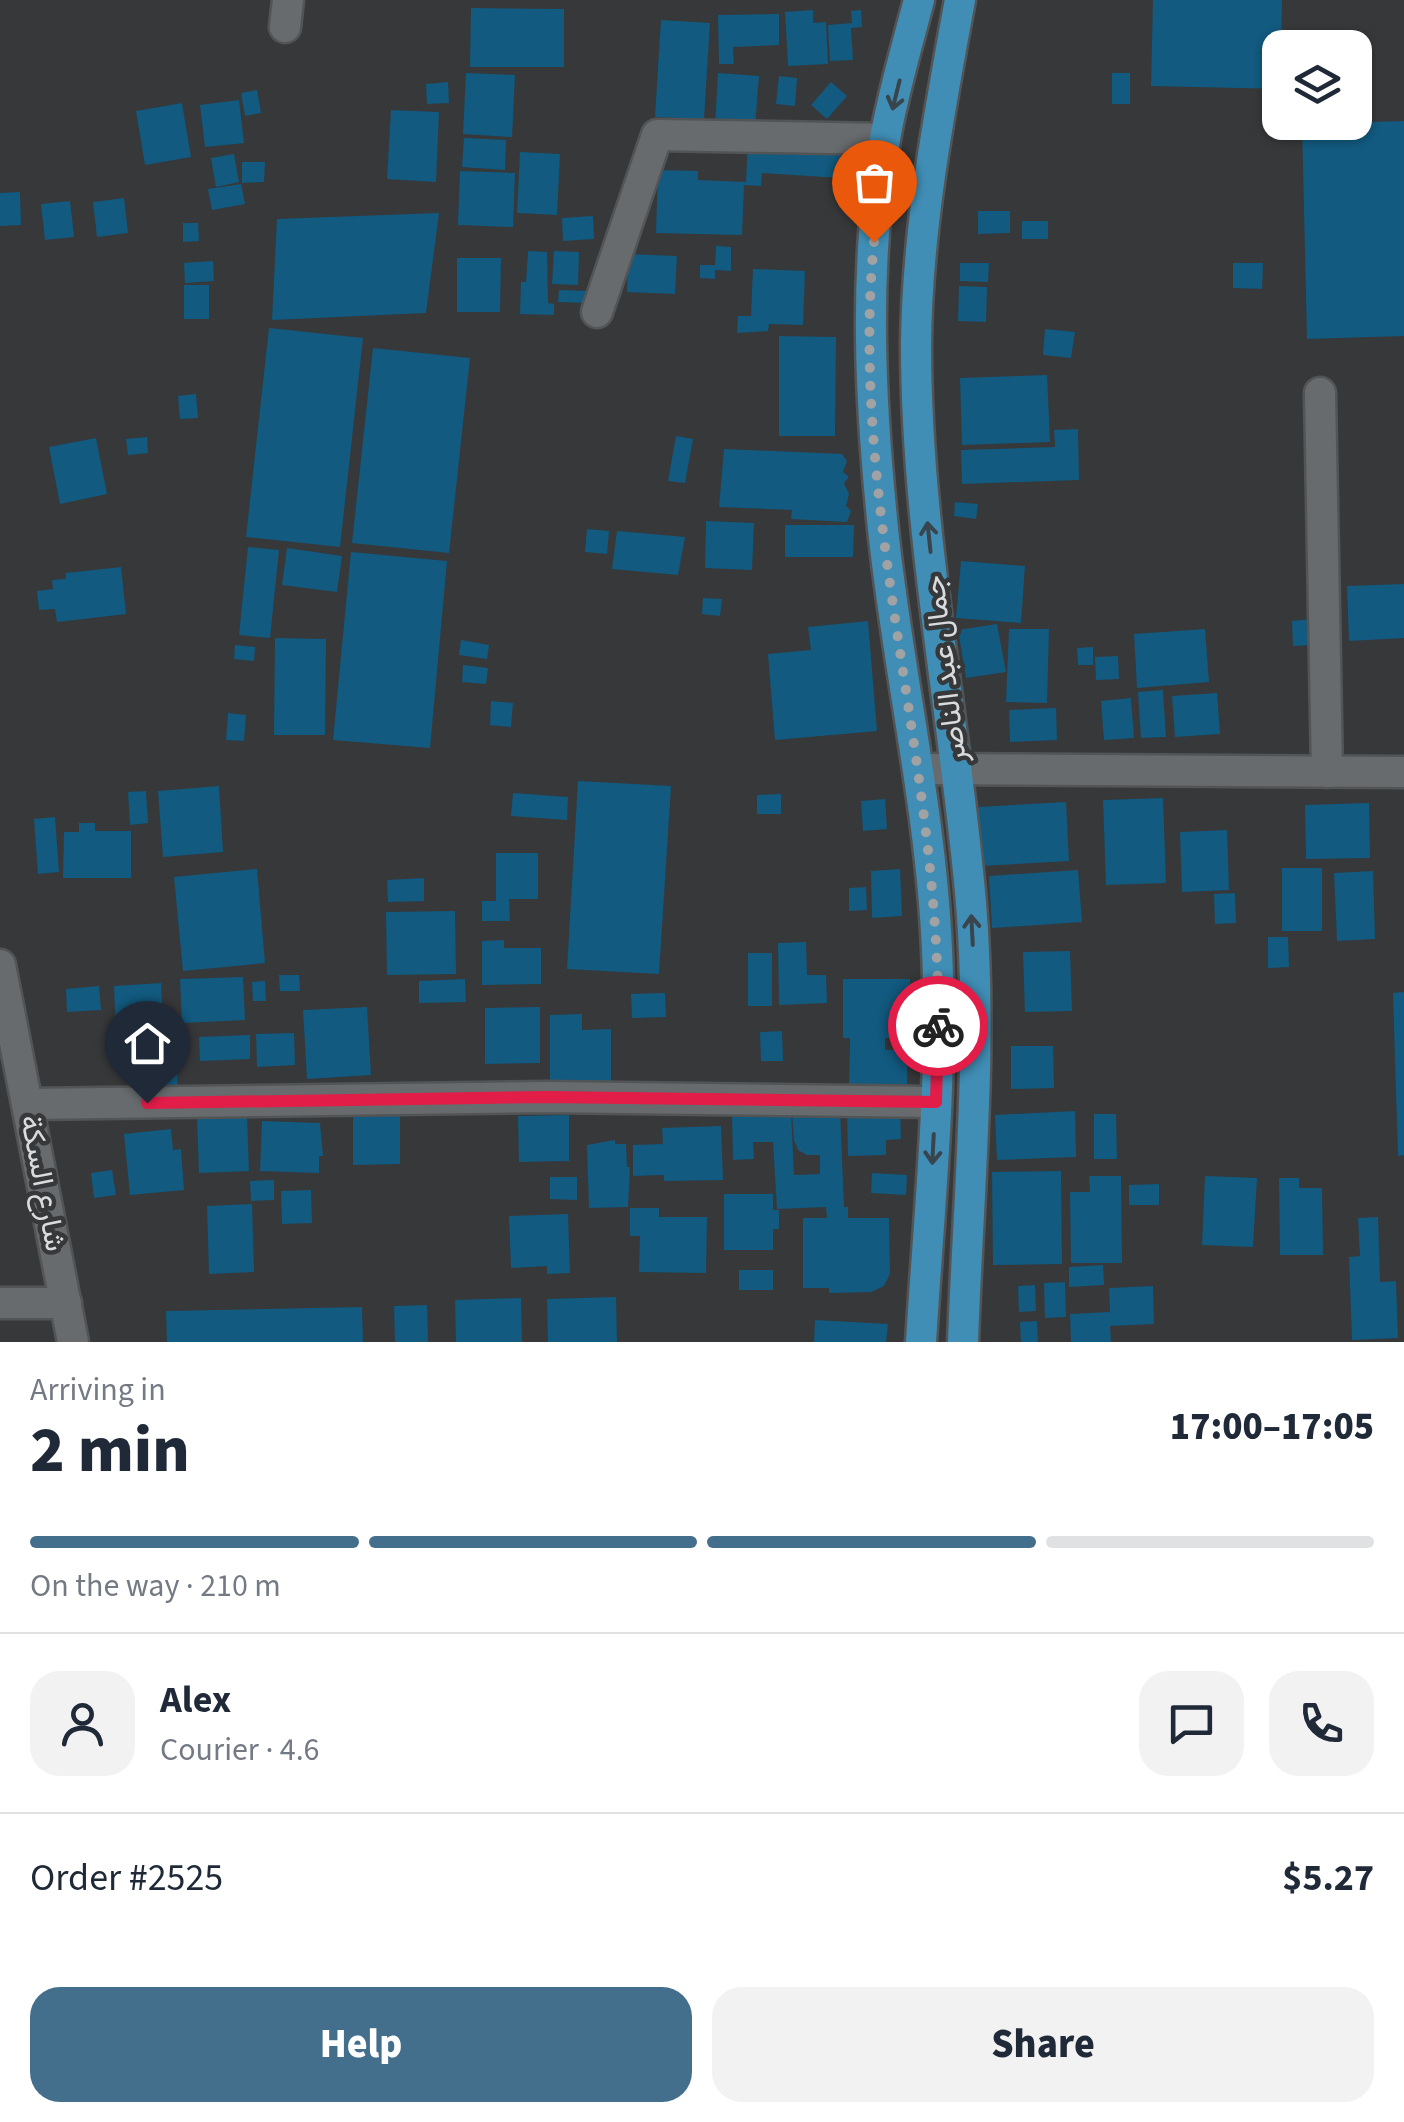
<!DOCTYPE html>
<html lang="en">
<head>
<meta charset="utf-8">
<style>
	body { margin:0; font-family:"Source Sans 3",Vazirmatn,sans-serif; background:#f2f2f3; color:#1f2937; height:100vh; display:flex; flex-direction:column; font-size:38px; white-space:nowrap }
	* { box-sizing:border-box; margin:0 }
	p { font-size:32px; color:#747a83 }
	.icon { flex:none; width:55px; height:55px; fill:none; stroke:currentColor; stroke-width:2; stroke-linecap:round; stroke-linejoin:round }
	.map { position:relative; height:1342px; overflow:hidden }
	.sheet { display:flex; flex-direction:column; background:#fff; flex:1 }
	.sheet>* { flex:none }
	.tools { position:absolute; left:1262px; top:30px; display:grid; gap:20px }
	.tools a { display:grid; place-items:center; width:110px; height:110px; border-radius:20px; background:#fff; box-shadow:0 2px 8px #0004; font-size:50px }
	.pin { position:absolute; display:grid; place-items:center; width:85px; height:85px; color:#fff; margin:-102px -42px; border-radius:50% 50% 50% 0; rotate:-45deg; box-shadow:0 0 10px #0007 }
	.pin .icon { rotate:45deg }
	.courier { position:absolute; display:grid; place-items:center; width:100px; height:100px; margin:-50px; border:8px solid #e11d48; border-radius:50%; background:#fff; color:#222; box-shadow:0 2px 12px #0007 }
	.head em { font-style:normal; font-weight:800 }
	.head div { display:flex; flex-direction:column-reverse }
	.head { display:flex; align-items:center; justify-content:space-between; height:170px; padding:0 30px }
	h1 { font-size:65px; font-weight:800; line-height:75px }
	.bar { display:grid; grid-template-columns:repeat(4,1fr); gap:15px 10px; align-content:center; height:120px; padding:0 30px }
	.bar i { height:12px; border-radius:8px; background:#e0e1e3 }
	.bar .selected { background:#436e8c }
	.bar p { grid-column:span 4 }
	.line { display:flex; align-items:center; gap:25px; padding:0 30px; border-top:2px solid #e0e1e3 }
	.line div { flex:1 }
	.round { display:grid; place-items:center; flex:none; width:105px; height:105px; border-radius:30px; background:#f2f2f3 }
	.button { display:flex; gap:20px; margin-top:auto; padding:20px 30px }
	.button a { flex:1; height:115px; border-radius:30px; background:#436e8c; color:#fff; font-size:40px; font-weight:800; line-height:115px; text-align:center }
	.button a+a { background:#f2f2f3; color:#1f2937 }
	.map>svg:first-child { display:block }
</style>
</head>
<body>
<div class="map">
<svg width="1404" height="1342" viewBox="0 0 1404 1342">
	<rect width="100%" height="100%" fill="#36383a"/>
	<g fill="#125a7f">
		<polygon points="1153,0 1282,0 1280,89 1151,86"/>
		<polygon points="471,8 564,9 564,67 470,67"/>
		<polygon points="813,10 813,23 826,22 828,64 788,66 785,12"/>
		<polygon points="861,10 862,27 851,28 853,60 830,61 828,25 852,23 851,11"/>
		<polygon points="779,14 779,45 733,47 734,64 719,64 718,15"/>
		<polygon points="661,20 710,23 704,119 655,117"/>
		<polygon points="466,73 515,75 512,137 463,134"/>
		<polygon points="718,73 759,76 755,127 715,125"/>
		<rect x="1112" y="73" width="18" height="31"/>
		<polygon points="779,76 797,78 795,106 776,104"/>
		<polygon points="448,82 449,103 427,104 426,84"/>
		<polygon points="831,82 847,96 827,119 811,105"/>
		<polygon points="257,90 261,113 245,116 241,93"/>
		<polygon points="239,100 244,143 205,147 200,105"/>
		<polygon points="182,103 191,157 145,165 136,111"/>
		<polygon points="391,110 439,112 436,182 387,179"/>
		<polygon points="1404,121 1404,336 1307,339 1302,124"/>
		<polygon points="464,138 506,140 505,170 462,167"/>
		<polygon points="748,141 842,148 840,178 762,173 761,186 744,185 742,235 656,233 658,170 698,171 698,180 746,182"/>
		<polygon points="520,152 560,154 557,215 517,213"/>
		<polygon points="234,154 239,182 216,187 211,158"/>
		<polygon points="242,162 265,162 264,182 242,183"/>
		<polygon points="460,171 515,173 513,227 458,225"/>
		<polygon points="241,184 245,204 212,210 208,189"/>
		<polygon points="20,192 21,225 0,226 0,193"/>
		<polygon points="124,198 128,233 97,237 93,202"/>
		<polygon points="70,201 74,237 45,240 41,204"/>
		<polygon points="978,211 1010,211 1010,233 978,234"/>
		<polygon points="439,213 426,313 272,320 277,219"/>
		<polygon points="593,216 594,239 563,241 562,218"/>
		<rect x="1022" y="221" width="26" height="18"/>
		<polygon points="183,223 198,223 199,241 183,242"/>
		<polygon points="716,246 731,247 731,271 715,270 715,279 700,278 700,265 715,265"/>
		<polygon points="528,251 547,252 548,303 554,304 554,315 520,314 521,282 526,282"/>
		<polygon points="554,251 579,252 578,285 552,284"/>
		<polygon points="628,254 677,256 675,294 627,292"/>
		<polygon points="457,258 501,258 500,312 457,312"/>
		<polygon points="213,261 214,281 185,283 184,263"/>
		<polygon points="960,263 989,263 988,282 960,281"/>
		<polygon points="1233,263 1263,263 1262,289 1233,288"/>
		<polygon points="753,269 805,271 803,325 769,324 768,331 737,333 738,316 751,316"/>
		<rect x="184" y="285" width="25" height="34"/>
		<polygon points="959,286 987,287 986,322 958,321"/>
		<polygon points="559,290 588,291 587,303 558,302"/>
		<polygon points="269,328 363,338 340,547 246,537"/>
		<polygon points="1045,329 1075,332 1071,358 1043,355"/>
		<polygon points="779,336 836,337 835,436 779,436"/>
		<polygon points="373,348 470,358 449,553 352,543"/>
		<polygon points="1047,375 1050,442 962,445 960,378"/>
		<polygon points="196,394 198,418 180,419 178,396"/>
		<polygon points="1078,429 1079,480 962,484 961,450 1055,447 1054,430"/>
		<polygon points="676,436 693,439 685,483 668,481"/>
		<polygon points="147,437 148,453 128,455 126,439"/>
		<polygon points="96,438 107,494 60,504 49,447"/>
		<polygon points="724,449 842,454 847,461 843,472 849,477 844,483 849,494 846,506 851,511 847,522 791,519 792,510 719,507"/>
		<polygon points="955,502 978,504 976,519 954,516"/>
		<polygon points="706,521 754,523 752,570 705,568"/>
		<polygon points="785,525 854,525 853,557 785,557"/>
		<polygon points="587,529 609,531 607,554 585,552"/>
		<polygon points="617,531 685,537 678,575 612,569"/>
		<polygon points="248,547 279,550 270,638 239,635"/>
		<polygon points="287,548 342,556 337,592 282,585"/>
		<polygon points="351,552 447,561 430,748 333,740"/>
		<polygon points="961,561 1025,566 1021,623 956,618"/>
		<polygon points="121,567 126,614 57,622 55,609 39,610 37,591 53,589 52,580 66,579 66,573"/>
		<polygon points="1404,584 1404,638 1349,641 1347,586"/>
		<polygon points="703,598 722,599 720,616 702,614"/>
		<polygon points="1312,619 1314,645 1293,646 1292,621"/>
		<polygon points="868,621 877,731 775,740 768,654 811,650 808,627"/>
		<polygon points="997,624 1006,672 966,678 958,630"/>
		<polygon points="1009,629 1049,629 1047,703 1006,702"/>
		<polygon points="1205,629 1209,682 1137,688 1134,634"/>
		<polygon points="275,638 326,639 325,735 274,735"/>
		<polygon points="461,640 489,645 487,659 459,655"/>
		<polygon points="235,645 255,647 254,661 234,659"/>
		<polygon points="1093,647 1093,665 1078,665 1077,648"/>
		<polygon points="1118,656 1119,679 1096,680 1095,657"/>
		<polygon points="463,665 488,668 486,684 462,682"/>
		<polygon points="1163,690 1166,737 1141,738 1138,692"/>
		<polygon points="1217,693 1220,734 1175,737 1172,696"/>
		<polygon points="1131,698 1134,738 1104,740 1101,701"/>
		<polygon points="491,701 513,703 511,727 490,725"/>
		<polygon points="1056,708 1057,740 1010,742 1009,710"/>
		<polygon points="228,713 246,715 244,741 226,740"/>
		<polygon points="578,781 671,786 659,974 567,969"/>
		<polygon points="219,786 223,852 163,857 158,791"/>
		<polygon points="146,791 148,823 130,825 128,792"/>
		<polygon points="513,793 568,797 567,820 511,816"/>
		<polygon points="781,794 781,814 757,814 757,795"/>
		<polygon points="1163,798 1166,883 1106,885 1103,800"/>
		<polygon points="885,799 887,829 863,831 861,801"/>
		<polygon points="1066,802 1069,861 981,866 978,807"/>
		<polygon points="1369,803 1370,858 1306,859 1305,805"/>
		<polygon points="55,817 59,872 38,874 34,819"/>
		<polygon points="79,823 95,823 95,831 131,831 131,878 63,878 64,832 79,832"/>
		<polygon points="1227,830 1229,890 1182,892 1180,832"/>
		<polygon points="496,853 538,853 538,899 509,899 510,921 482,921 482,901 496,901"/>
		<rect x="1282" y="868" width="40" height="63"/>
		<polygon points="257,869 265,963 183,971 174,877"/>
		<polygon points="900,869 902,916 872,918 871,871"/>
		<polygon points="1078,870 1082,922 992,928 989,876"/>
		<polygon points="1373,871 1375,939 1337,941 1334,873"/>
		<polygon points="424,878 424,901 388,902 387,880"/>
		<polygon points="866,887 867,910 849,911 849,888"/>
		<polygon points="1235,893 1236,923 1215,924 1214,894"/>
		<polygon points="455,911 456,974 387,975 386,912"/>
		<polygon points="1268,937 1288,937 1289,967 1268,968"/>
		<polygon points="504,940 504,948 541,948 541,984 482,985 482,941"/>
		<polygon points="806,942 807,975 826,975 827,1003 779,1005 778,943"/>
		<polygon points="1070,951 1072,1011 1025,1012 1023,952"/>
		<rect x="748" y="953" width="24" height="53"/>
		<polygon points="279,975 299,975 300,991 280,991"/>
		<polygon points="243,977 245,1020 182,1023 180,979"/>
		<polygon points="465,979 466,1002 419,1003 419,981"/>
		<polygon points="843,979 910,979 910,1003 903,1003 903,1038 885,1038 885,1050 907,1050 907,1093 849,1093 850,1038 843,1038"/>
		<polygon points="265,981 266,1001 253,1001 252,982"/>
		<polygon points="161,983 165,1054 117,1057 114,986"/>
		<polygon points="99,986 101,1010 67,1012 66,989"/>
		<polygon points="1404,992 1404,1155 1398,1156 1393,993"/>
		<polygon points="665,993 666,1017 632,1018 631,994"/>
		<polygon points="367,1007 371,1075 307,1079 303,1010"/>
		<polygon points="540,1007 540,1063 485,1064 485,1008"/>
		<polygon points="582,1014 582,1030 611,1029 611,1082 550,1083 550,1015"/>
		<polygon points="782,1031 783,1061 761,1061 760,1032"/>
		<polygon points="294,1033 295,1065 257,1067 256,1034"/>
		<polygon points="250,1035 250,1059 200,1061 199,1037"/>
		<polygon points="1011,1046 1053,1046 1054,1088 1011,1089"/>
		<polygon points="177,1073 178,1095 137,1097 137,1074"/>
		<polygon points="900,1108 901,1139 886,1140 886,1155 848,1156 847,1109"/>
		<polygon points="353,1109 400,1109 400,1164 353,1165"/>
		<polygon points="840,1110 844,1207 848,1207 848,1218 889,1218 890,1274 884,1286 871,1292 829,1293 829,1288 803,1288 803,1218 827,1218 826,1207 777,1209 773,1142 753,1142 754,1159 733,1160 732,1114 791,1112 794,1175 820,1174 820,1155 807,1155 798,1150 794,1140 792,1112"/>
		<polygon points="1075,1111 1076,1157 997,1160 995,1115"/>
		<polygon points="1094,1114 1116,1114 1117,1159 1094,1159"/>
		<polygon points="569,1115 569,1161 519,1162 518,1116"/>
		<polygon points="247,1116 249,1171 199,1173 197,1118"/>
		<polygon points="262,1121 320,1123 323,1156 319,1156 319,1173 260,1171"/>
		<polygon points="721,1126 723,1180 664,1181 664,1175 633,1176 633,1145 663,1144 662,1128"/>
		<polygon points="171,1129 173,1150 181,1149 184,1190 130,1195 124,1134"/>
		<polygon points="615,1140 615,1144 626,1144 627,1167 630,1167 628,1207 589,1208 587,1145"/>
		<polygon points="112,1170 116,1195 94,1198 91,1173"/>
		<polygon points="1061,1171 1062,1264 993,1265 992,1172"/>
		<polygon points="872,1173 907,1175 906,1195 871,1193"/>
		<polygon points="1089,1176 1121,1176 1122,1263 1071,1263 1070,1192 1090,1192"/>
		<polygon points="1205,1176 1257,1178 1253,1247 1202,1245"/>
		<polygon points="550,1177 577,1177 577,1200 550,1199"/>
		<polygon points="1279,1178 1299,1178 1299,1188 1322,1188 1323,1255 1280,1255"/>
		<polygon points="274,1180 274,1200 251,1201 250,1181"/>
		<polygon points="1159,1184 1159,1205 1129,1205 1129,1185"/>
		<polygon points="311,1190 312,1223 282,1224 281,1191"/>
		<polygon points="724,1194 773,1194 773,1210 779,1210 779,1229 773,1229 773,1250 724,1250"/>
		<polygon points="252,1204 254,1272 209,1274 207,1206"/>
		<polygon points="630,1208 659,1208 659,1217 707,1217 706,1273 639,1272 640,1236 630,1236"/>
		<polygon points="568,1214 570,1273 547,1274 547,1266 511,1268 509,1216"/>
		<polygon points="1378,1217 1380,1282 1396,1281 1398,1338 1352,1340 1349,1257 1360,1256 1358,1218"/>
		<polygon points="1103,1265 1104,1285 1069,1287 1069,1267"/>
		<rect x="739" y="1270" width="34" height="20"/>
		<polygon points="1065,1282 1066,1317 1045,1318 1044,1283"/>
		<polygon points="1035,1285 1036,1311 1019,1312 1018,1286"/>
		<polygon points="1153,1286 1154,1324 1110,1326 1111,1342 1071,1342 1070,1314 1110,1312 1109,1288"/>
		<polygon points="616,1297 617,1342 548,1342 547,1299"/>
		<polygon points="521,1298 522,1342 456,1342 455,1300"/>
		<polygon points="427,1305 428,1342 395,1342 394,1306"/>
		<polygon points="362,1307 363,1342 167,1342 166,1311"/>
		<polygon points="815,1320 888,1324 886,1342 814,1342"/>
		<polygon points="1037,1321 1038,1342 1021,1342 1020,1322"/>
	</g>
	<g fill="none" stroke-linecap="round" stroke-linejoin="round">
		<defs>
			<g id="minor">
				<polyline points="285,27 288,0"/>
				<polyline points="597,312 657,135 885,139"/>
				<polyline points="1320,393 1327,772"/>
				<polyline points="919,769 1404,772"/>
				<polyline points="0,965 73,1342"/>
				<polyline points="28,1104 546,1097 936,1102"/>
				<polyline points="0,1303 66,1303"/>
			</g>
			<g id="major">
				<path d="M919,0C907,46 893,93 885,139C863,270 870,407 884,538C899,676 931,811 937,950C943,1080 929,1212 921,1342"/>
				<path d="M960,0C939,114 917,229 916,345C916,532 955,717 971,903C983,1048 968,1197 963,1342"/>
			</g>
		</defs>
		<use href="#minor" stroke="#525455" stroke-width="35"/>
		<use href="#major" stroke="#525455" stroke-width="35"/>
		<use href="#minor" stroke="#686b6d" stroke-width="30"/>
		<use href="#major" stroke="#408eb6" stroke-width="30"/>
	</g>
	<defs><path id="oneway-shaft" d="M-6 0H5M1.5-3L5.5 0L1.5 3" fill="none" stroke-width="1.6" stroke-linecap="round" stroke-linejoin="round" transform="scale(2.5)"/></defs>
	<g stroke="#38454d">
		<use href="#oneway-shaft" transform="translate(896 95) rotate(104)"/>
		<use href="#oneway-shaft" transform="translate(929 537) rotate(-96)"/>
		<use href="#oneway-shaft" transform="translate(972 930) rotate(-93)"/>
		<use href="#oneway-shaft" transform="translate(933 1149) rotate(93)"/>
	</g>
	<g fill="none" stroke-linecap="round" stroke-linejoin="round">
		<path stroke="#a1a2a3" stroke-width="10" stroke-dasharray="0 18" d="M874,242C848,505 941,764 938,1026"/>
		<polyline stroke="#e11d48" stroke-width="12" points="147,1103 546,1097 936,1102 938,1026"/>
	</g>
	<g text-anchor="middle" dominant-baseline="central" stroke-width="9" stroke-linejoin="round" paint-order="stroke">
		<g font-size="30" fill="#dadbdc" stroke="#36383a">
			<text transform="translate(945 669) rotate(-97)">جمال عبد الناصر</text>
			<text transform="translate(43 1183) rotate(79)">شارع السكة</text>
		</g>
	</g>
</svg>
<div class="tools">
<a><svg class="icon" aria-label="layers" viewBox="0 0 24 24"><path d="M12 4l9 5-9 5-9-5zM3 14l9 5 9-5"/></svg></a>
</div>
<div class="pin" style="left:874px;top:242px;background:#ea580c"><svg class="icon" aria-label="bag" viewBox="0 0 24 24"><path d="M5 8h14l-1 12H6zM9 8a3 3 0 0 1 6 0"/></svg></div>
<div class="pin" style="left:147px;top:1103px;background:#1f2937"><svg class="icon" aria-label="home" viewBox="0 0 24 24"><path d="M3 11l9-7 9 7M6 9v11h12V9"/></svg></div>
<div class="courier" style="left:938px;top:1026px"><svg class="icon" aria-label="bike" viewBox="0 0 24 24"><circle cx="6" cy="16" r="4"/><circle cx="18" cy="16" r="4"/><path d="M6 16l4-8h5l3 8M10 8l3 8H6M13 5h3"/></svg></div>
</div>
<section class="sheet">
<div class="head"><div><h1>2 min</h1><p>Arriving in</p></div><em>17:00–17:05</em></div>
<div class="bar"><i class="selected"></i><i class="selected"></i><i class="selected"></i><i></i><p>On the way · 210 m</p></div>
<div class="line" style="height:180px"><a class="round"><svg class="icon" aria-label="person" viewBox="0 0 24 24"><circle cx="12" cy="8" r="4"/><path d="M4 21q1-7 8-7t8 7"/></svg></a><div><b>Alex</b><p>Courier · 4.6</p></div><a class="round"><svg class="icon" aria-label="chat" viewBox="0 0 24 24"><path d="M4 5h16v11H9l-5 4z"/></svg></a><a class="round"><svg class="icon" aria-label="phone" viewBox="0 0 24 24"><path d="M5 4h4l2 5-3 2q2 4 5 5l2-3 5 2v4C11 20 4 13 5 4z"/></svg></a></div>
<div class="line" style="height:130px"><div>Order #2525</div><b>$5.27</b></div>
<div class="button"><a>Help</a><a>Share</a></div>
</section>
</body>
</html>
